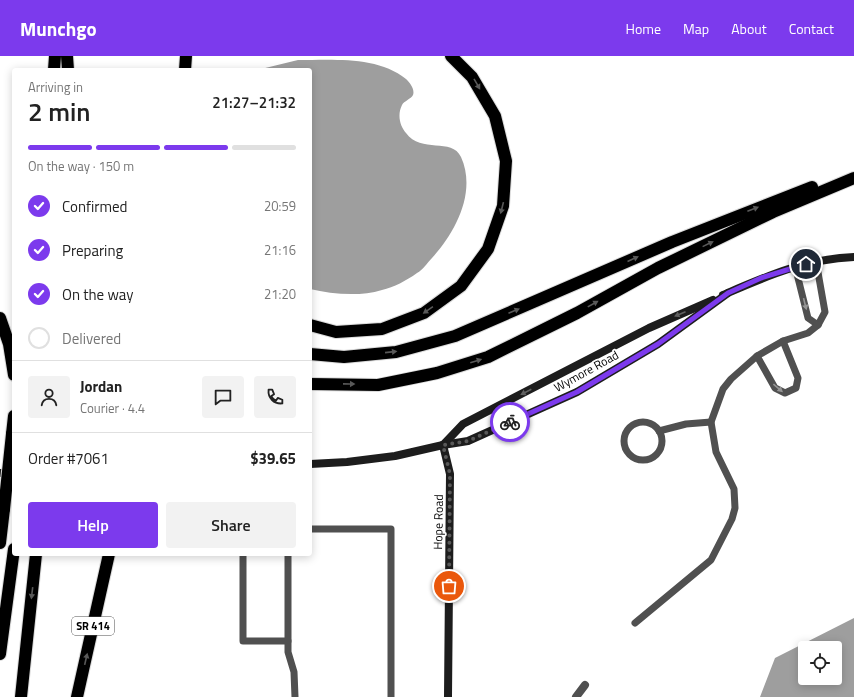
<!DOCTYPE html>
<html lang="en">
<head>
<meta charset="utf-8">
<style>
	body { margin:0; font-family:"Titillium Web",sans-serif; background:#f2f2f2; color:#222; height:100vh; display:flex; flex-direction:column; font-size:15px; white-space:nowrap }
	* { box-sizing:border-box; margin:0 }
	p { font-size:13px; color:#767676 }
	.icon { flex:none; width:22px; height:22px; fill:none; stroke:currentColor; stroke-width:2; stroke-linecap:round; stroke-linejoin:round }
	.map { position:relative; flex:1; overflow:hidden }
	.panel { position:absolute; left:12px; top:12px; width:300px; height:488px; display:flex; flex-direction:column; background:#fff; border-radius:4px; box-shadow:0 2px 10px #0003 }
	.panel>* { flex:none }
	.fabs { position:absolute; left:798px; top:585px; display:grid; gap:8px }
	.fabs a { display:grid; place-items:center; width:44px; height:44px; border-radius:4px; background:#fff; box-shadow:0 2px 10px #0003; font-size:20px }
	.pin { position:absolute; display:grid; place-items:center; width:34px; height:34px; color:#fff; margin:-17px; border:2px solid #fff; border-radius:50%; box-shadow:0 1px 4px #0007 }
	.courier { position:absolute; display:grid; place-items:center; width:40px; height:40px; margin:-20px; border:3px solid #7c3aed; border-radius:50%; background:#fff; color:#222; box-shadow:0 1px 5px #0007 }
	.headline em { font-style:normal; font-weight:600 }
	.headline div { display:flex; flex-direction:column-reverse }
	.headline { display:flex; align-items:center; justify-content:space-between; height:68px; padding:0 16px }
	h1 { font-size:26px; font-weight:600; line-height:30px }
	.bar { display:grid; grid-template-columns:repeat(4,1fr); gap:6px 4px; align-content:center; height:48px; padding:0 16px }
	.bar i { height:5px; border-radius:3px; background:#e0e0e0 }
	.bar .on { background:#7c3aed }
	.bar p { grid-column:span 4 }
	.line { display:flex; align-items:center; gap:10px; padding:0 16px; border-top:1px solid #e0e0e0 }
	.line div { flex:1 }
	.round { display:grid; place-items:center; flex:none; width:42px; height:42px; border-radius:4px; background:#f2f2f2 }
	ol { padding:0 16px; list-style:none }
	li { display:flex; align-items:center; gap:12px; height:44px }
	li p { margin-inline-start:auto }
	li .icon { padding:4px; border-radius:50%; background:#7c3aed; color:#fff; stroke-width:4 }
	li:last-child { color:#767676 }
	li i { width:22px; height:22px; border:2px solid #e0e0e0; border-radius:50% }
	.primary-button { display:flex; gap:8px; margin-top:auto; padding:8px 16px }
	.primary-button a { flex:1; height:46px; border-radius:4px; background:#7c3aed; color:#fff; font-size:16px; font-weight:600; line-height:46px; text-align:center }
	.primary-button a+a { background:#f2f2f2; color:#222 }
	header { display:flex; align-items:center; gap:24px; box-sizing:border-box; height:56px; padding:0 20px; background:#7c3aed; color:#fff }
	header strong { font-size:19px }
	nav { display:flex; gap:22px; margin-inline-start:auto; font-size:14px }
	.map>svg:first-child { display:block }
</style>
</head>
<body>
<header>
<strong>Munchgo</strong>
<nav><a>Home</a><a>Map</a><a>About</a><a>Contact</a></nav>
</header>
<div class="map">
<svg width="854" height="641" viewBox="0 0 854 641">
	<rect width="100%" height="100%" fill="#fff"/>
	<g fill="#9e9e9e" fill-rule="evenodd">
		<path d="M298,4C333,4 378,0 406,23C410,27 415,33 413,39C411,43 404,45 402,49C397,59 400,70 406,77C421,98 452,81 461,101C477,136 455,177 432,202C427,207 423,214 417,217C406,225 394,231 382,234C359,241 332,238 310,233V14H257Z"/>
		<path d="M854,562V641H760L775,602ZM805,592H835V622H805Z"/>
	</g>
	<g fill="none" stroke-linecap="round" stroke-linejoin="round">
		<defs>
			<g id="motorway">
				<polyline points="67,0 68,14"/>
				<polyline points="54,14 55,0"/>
				<polyline points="185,14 186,0"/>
				<polyline points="0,262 9,288 14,319"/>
				<polyline points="310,269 336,276 382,273 424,257 461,230 488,193 503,150 506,105 495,60 472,21 451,0"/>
				<polyline points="310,298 344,301 396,296 455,280 672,186 812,131"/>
				<polyline points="310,328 378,329 437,317 488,301 577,257 658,212 773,156 854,122"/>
				<polyline points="12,378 14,360"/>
				<polyline points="0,487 4,453"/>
				<polyline points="0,598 14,493"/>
				<polyline points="21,641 36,498"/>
				<polyline points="77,641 109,498"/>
			</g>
		</defs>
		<use href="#motorway" stroke="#dbdbdb" stroke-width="14"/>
		<g stroke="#505050" stroke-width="7">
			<polyline points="795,210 808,262 818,269 825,256 816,205"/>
			<polyline points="757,300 775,332 785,337 796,332 798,322 783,285"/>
			<circle cx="643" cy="385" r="19"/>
			<polyline points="659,375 686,368 711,366"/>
			<polyline points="310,473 391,473 391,641"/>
			<polyline points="243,498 243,585 288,585"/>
			<polyline points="288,498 288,596 294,616 295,641"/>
			<polyline points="635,567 711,504 732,463 735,452 734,433 716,396 711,366 723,333 731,323 757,300 783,285 808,277 818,269"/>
		</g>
		<polyline stroke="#505050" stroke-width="8" points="576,641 585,629"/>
		<g stroke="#1d1d1d" stroke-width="8">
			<path d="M723,239C767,220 805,203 854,201"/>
			<polyline points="443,389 463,368 649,272 713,244"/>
			<polyline points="443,389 450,418 448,641"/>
			<polyline points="310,408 347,406 395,400 443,389 468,385 577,336 658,288 728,237"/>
			<polyline points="0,417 14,416"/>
		</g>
		<use href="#motorway" stroke="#000" stroke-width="12"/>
		<defs>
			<polyline id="motorway-bridge" points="4,453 12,378"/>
		</defs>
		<use href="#motorway-bridge" stroke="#dbdbdb" stroke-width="14" stroke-linecap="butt"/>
		<use href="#motorway-bridge" stroke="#000" stroke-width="12"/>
	</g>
	<defs><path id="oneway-solid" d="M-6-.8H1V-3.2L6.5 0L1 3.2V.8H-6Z"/></defs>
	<g fill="#595959">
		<use href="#oneway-solid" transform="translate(477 28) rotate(60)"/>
		<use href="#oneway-solid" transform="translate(502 152) rotate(104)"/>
		<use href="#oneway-solid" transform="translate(753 153) rotate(-21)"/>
		<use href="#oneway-solid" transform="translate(708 188) rotate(-26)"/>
		<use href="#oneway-solid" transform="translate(633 203) rotate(-24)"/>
		<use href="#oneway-solid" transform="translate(593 248) rotate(-29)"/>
		<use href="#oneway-solid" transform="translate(428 254) rotate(145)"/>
		<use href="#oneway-solid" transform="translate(514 255) rotate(-23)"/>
		<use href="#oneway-solid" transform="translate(391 296) rotate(-6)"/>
		<use href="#oneway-solid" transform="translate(476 305) rotate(-17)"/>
		<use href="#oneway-solid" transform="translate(349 328) rotate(1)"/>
		<use href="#oneway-solid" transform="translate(32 537) rotate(97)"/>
		<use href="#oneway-solid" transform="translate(86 603) rotate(-77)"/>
	</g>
	<g fill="#969696">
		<use href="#oneway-solid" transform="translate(805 248) rotate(76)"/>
		<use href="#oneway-solid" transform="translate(778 332) rotate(40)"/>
	</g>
	<g fill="#616161">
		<use href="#oneway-solid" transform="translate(680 258) rotate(157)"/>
		<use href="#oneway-solid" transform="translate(526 336) rotate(153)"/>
	</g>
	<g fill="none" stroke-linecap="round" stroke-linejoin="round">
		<polyline stroke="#595959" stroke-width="4" stroke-dasharray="0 7.2" points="449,530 450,418 443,389 468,385 510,366"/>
		<polyline stroke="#7c3aed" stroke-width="5" points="510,366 577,336 658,288 728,237 761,222 806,208"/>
	</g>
	<g text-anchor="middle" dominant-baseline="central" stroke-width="3.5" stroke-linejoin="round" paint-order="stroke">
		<rect fill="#fff" stroke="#4c4c4c" stroke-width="1" x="72" y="561" width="42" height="18" rx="3"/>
		<g font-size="11" font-weight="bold" fill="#000">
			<text x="93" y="570">SR 414</text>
		</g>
		<g font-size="12" fill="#000" stroke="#fff">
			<text transform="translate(586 315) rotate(-29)">Wymore Road</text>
			<text transform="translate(438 466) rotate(-89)">Hope Road</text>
		</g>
	</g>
</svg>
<div class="fabs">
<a><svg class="icon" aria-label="locate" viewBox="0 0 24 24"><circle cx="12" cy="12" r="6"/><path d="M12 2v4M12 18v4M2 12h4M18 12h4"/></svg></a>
</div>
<div class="pin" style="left:449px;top:530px;background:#ea580c"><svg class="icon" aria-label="bag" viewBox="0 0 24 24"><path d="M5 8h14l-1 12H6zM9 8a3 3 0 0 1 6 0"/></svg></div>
<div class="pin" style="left:806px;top:208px;background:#1f2937"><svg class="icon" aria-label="home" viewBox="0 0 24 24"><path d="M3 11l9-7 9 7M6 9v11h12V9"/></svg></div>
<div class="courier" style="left:510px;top:366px"><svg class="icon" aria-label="bike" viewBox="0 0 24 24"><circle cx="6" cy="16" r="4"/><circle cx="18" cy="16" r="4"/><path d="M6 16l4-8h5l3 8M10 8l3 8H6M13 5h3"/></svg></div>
<section class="panel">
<div class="headline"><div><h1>2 min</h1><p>Arriving in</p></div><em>21:27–21:32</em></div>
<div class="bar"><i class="on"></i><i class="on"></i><i class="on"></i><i></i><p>On the way · 150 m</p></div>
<ol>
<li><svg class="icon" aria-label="check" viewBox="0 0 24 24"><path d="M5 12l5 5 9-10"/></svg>Confirmed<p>20:59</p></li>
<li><svg class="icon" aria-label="check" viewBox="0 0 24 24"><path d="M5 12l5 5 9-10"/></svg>Preparing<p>21:16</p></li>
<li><svg class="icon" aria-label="check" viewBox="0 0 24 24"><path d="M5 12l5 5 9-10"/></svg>On the way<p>21:20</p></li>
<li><i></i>Delivered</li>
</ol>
<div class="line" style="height:72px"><a class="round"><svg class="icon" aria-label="person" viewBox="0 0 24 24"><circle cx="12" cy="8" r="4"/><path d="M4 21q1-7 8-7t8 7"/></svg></a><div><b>Jordan</b><p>Courier · 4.4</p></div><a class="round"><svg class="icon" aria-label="chat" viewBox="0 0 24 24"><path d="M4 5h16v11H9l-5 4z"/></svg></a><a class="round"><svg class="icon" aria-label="phone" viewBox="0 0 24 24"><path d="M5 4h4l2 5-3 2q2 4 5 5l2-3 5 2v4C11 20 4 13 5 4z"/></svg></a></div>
<div class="line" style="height:52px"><div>Order #7061</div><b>$39.65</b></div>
<div class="primary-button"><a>Help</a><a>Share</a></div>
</section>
</div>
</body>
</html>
